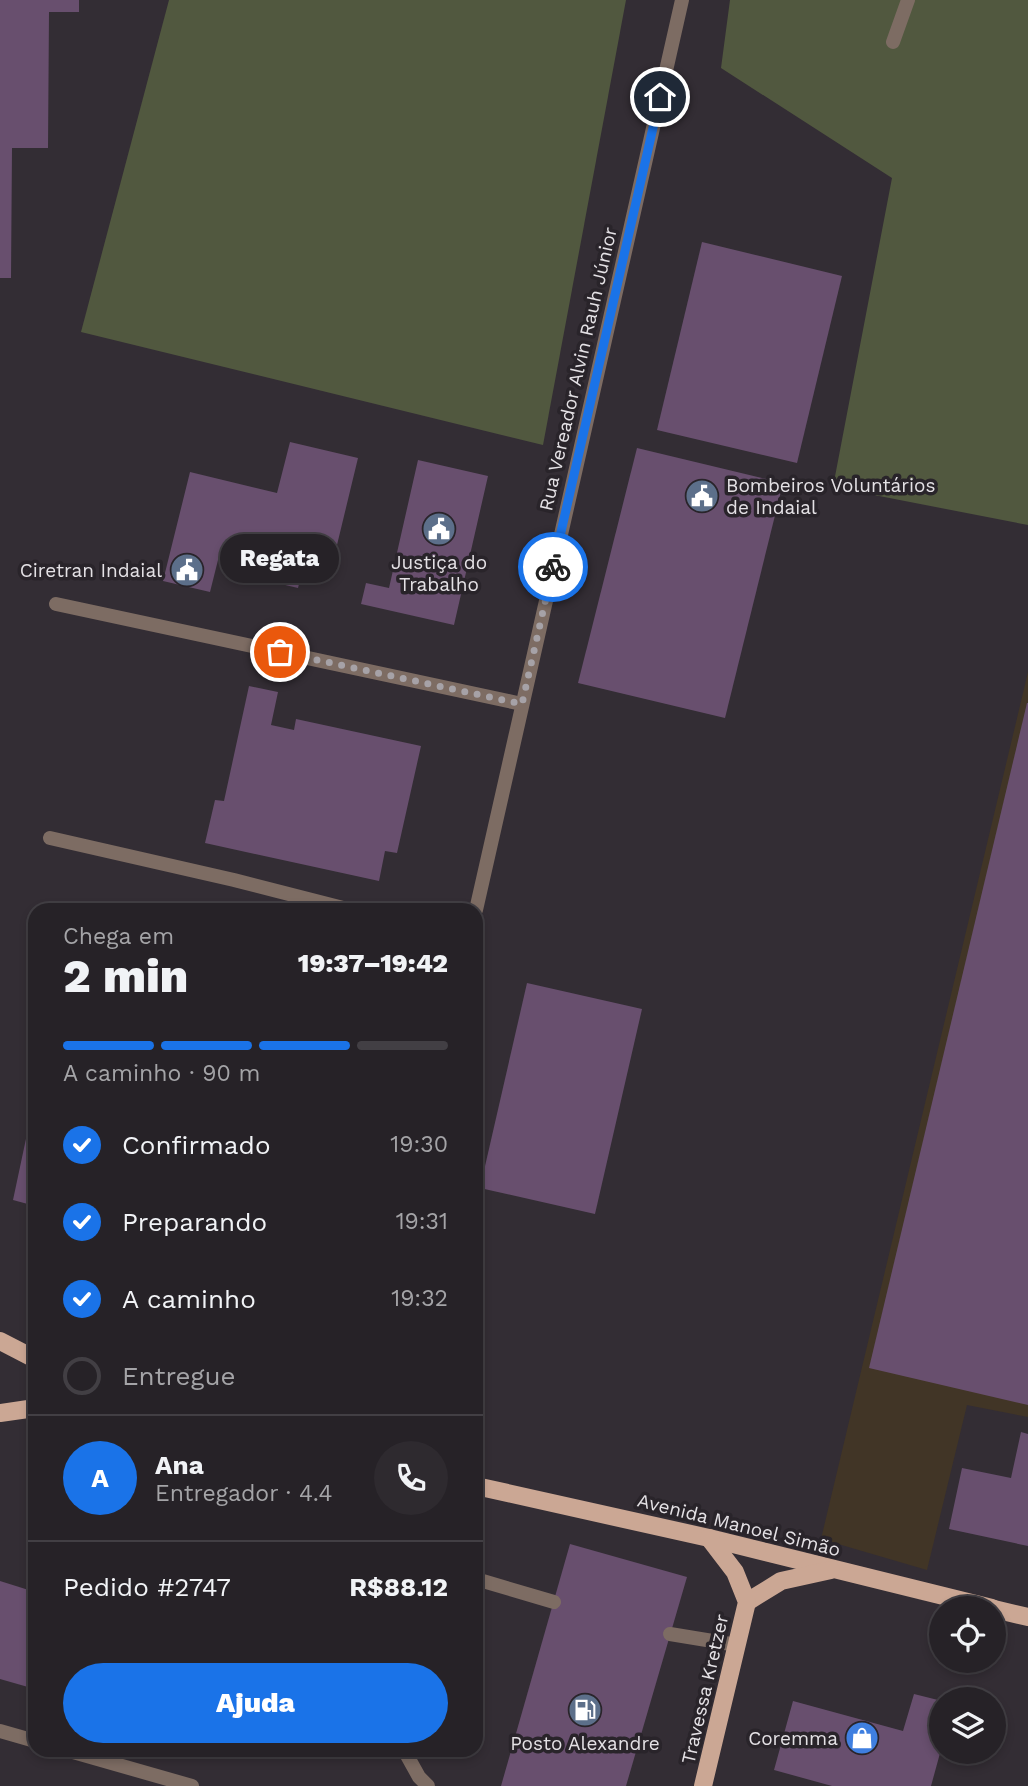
<!DOCTYPE html>
<html lang="pt">
<head>
<meta charset="utf-8">
<style>
	body { margin:0; font-family:"Work Sans",sans-serif; background:#2e2a2f; color:#f1f3f6; height:100vh; display:flex; flex-direction:column; font-size:26px; white-space:nowrap }
	* { box-sizing:border-box; margin:0 }
	p { font-size:23px; color:#a4a4a7 }
	.icon { flex:none; width:38px; height:38px; fill:none; stroke:currentColor; stroke-width:2; stroke-linecap:round; stroke-linejoin:round }
	.map { position:relative; flex:1; overflow:hidden }
	.side { position:absolute; left:28px; top:903px; width:455px; height:854px; display:flex; flex-direction:column; background:#262227; border-radius:21px; box-shadow:0 4px 10px #0003,0 0 0 2px #423f44 }
	.side>* { flex:none }
	.fabs { position:absolute; left:929px; top:1596px; display:grid; gap:14px }
	.fabs a { display:grid; place-items:center; width:77px; height:77px; border-radius:50%; background:#262227; box-shadow:0 4px 10px #0003,0 0 0 2px #423f44; font-size:35px }
	.pin { position:absolute; display:grid; place-items:center; width:60px; height:60px; color:#fff; margin:-30px; border:4px solid #fff; border-radius:50%; box-shadow:0 2px 7px #0007 }
	.courier { position:absolute; display:grid; place-items:center; width:70px; height:70px; margin:-35px; border:5px solid #1a73e8; border-radius:50%; background:#fff; color:#222; box-shadow:0 2px 9px #0007 }
	.bubble { position:absolute; height:49px; border-radius:24px; background:#262227; box-shadow:0 4px 10px #0003,0 0 0 2px #423f44; font-size:23px; font-weight:800; line-height:49px; text-align:center }
	.overview em { font-style:normal; font-weight:800 }
	.overview div { display:flex; flex-direction:column-reverse }
	.overview { display:flex; align-items:center; justify-content:space-between; height:119px; padding:0 35px }
	h1 { font-size:46px; font-weight:800; line-height:52px }
	.bar { display:grid; grid-template-columns:repeat(4,1fr); gap:10px 7px; align-content:center; height:84px; padding:0 35px }
	.bar i { height:9px; border-radius:5px; background:#423f44 }
	.bar .on { background:#1a73e8 }
	.bar p { grid-column:span 4 }
	.line { display:flex; align-items:center; gap:18px; padding:0 35px; border-top:2px solid #423f44 }
	.line div { flex:1 }
	.round { display:grid; place-items:center; flex:none; width:74px; height:74px; border-radius:37px; background:#2e2a2f }
	ol { padding:0 35px; list-style:none }
	li { display:flex; align-items:center; gap:21px; height:77px }
	li p { margin-inline-start:auto }
	li .icon { padding:7px; border-radius:50%; background:#1a73e8; color:#fff; stroke-width:4 }
	li:last-child { color:#a4a4a7 }
	li i { width:38px; height:38px; border:4px solid #423f44; border-radius:50% }
	.action { display:flex; gap:14px; margin-top:auto; padding:14px 35px }
	.action a { flex:1; height:80px; border-radius:42px; background:#1a73e8; color:#fff; font-size:28px; font-weight:800; line-height:80px; text-align:center }
	.map>svg:first-child { display:block }
</style>
</head>
<body>
<div class="map">
<svg width="1028" height="1786" viewBox="0 0 1028 1786">
	<rect width="100%" height="100%" fill="#332d34"/>
	<polygon fill="#413526" points="1028,672 1028,1417 967,1405 927,1570 821,1539"/>
	<g fill="#51583f">
		<polygon points="169,0 626,0 543,445 81,332"/>
		<polygon points="730,0 1028,0 1028,525 833,487 892,178 721,68"/>
	</g>
	<g fill="#684f6e">
		<polygon points="0,0 79,0 79,12 49,12 48,148 12,148 11,278 0,278"/>
		<polygon points="702,242 842,276 797,463 657,430"/>
		<polygon points="290,442 358,458 330,574 303,568 298,588 264,580 269,559 221,548 210,592 163,581 190,472 277,493"/>
		<polygon points="637,448 783,483 725,718 578,683"/>
		<polygon points="418,460 488,476 454,625 361,604 366,583 389,588"/>
		<polygon points="249,686 278,692 271,725 294,730 296,719 421,746 397,853 385,851 379,881 205,843 215,800 224,801"/>
		<polygon points="1027,703 1028,703 1028,1405 869,1368"/>
		<polygon points="527,983 642,1009 595,1214 480,1188"/>
		<polygon points="34,1101 35,1101 35,1206 13,1200"/>
		<polygon points="1021,1432 1028,1434 1028,1546 949,1529 962,1468 1011,1478"/>
		<polygon points="570,1544 687,1577 626,1786 501,1786"/>
		<polygon points="0,1581 35,1592 35,1689 0,1679"/>
		<polygon points="914,1694 942,1701 942,1746 931,1786 832,1786 774,1770 793,1701 903,1731"/>
	</g>
	<g fill="none" stroke-linecap="round" stroke-linejoin="round">
		<g stroke="#7d6c63" stroke-width="14">
			<polyline points="893,42 908,0"/>
			<polyline points="50,838 234,880 351,910"/>
			<polyline points="476,1579 554,1602"/>
			<polyline points="670,1634 737,1645"/>
			<polyline points="404,1750 419,1777 428,1786"/>
		</g>
		<g stroke="#7d6c63" stroke-width="14">
			<polyline points="56,604 522,704"/>
			<polyline points="0,1731 35,1741"/>
			<polyline points="66,1750 192,1786"/>
		</g>
		<polyline stroke="#7d6c63" stroke-width="14" points="476,910 682,0"/>
		<g stroke="#cba794" stroke-width="18">
			<polyline points="0,1341 35,1359"/>
			<polyline points="0,1413 35,1408"/>
			<polyline points="476,1486 709,1538 992,1608"/>
			<polyline points="747,1602 781,1581 831,1570"/>
			<polyline points="994,1609 1028,1617"/>
			<polyline points="703,1786 747,1602 735,1572 709,1538"/>
		</g>
	</g>
	<g fill="none" stroke-linecap="round" stroke-linejoin="round">
		<polyline stroke="#a6a2a7" stroke-width="7" stroke-dasharray="0 12.6" points="280,652 522,704 553,567"/>
		<polyline stroke="#1a73e8" stroke-width="9" points="553,567 660,97"/>
	</g>
	<defs>
		<symbol id="civic-disc" viewBox="-11 -11 22 22"><circle r="9.5" fill="#5c6f8a" stroke="#29242a"/><path d="M-.6-6.5H3V-4.5H.6V-3L4-1V1h2V6H-6V1h2V-1L-.6-3ZM-1.2 2.5V6h2.4V2.5Z" fill="#fff"/></symbol>
		<symbol id="fuel-disc" viewBox="-11 -11 22 22"><circle r="9.5" fill="#5c6f8a" stroke="#29242a"/><path d="M-5.5-6h7V0h2V4h1.3V-2.5L3-4.5l.8-.8L6-3V5H2.5V1h-1V6h-7ZM-4.2-4.7v3.2H.2V-4.7Z" fill="#fff"/></symbol>
		<symbol id="shop-disc" viewBox="-11 -11 22 22"><circle r="9.5" fill="#3f7fe0" stroke="#29242a"/><path d="M-5-2.5h2.3a2.7 3.5 0 0 1 5.4 0H5L5.5 6h-11ZM-1.5-2.5h3a1.5 2.3 0 0 0-3 0Z" fill="#fff"/></symbol>
	</defs>
	<g fill-rule="evenodd">
		<use href="#civic-disc" x="683" y="477" width="38" height="38"/>
		<use href="#civic-disc" x="420" y="510" width="38" height="38"/>
		<use href="#civic-disc" x="168" y="551" width="38" height="38"/>
		<use href="#fuel-disc" x="566" y="1691" width="38" height="38"/>
		<use href="#shop-disc" x="843" y="1719" width="38" height="38"/>
	</g>
	<g text-anchor="middle" dominant-baseline="central" stroke-width="7" stroke-linejoin="round" paint-order="stroke">
		<g font-size="19" fill="#e4e1e5" stroke="#29242a">
			<text transform="translate(578 369) rotate(-77)">Rua Vereador Alvin Rauh Júnior</text>
			<text transform="translate(739 1525) rotate(14)">Avenida Manoel Simão</text>
			<text transform="translate(705 1689) rotate(-77)">Travessa Kretzer</text>
		</g>
		<g font-size="19" fill="#e4e1e5" stroke="#29242a">
			<text x="726" y="485" text-anchor="start">Bombeiros Voluntários<tspan x="726" dy="22">de Indaial</tspan></text>
			<text x="439" y="562">Justiça do<tspan x="439" dy="22">Trabalho</tspan></text>
			<text x="162" y="570" text-anchor="end">Ciretran Indaial</text>
			<text x="838" y="1738" text-anchor="end">Coremma</text>
			<text x="585" y="1743">Posto Alexandre</text>
		</g>
	</g>
</svg>
<div class="fabs">
<a><svg class="icon" aria-label="locate" viewBox="0 0 24 24"><circle cx="12" cy="12" r="6"/><path d="M12 2v4M12 18v4M2 12h4M18 12h4"/></svg></a>
<a><svg class="icon" aria-label="layers" viewBox="0 0 24 24"><path d="M12 4l9 5-9 5-9-5zM3 14l9 5 9-5"/></svg></a>
</div>
<div class="pin" style="left:280px;top:652px;background:#ea580c"><svg class="icon" aria-label="bag" viewBox="0 0 24 24"><path d="M5 8h14l-1 12H6zM9 8a3 3 0 0 1 6 0"/></svg></div>
<div class="pin" style="left:660px;top:97px;background:#1f2937"><svg class="icon" aria-label="home" viewBox="0 0 24 24"><path d="M3 11l9-7 9 7M6 9v11h12V9"/></svg></div>
<div class="courier" style="left:553px;top:567px"><svg class="icon" aria-label="bike" viewBox="0 0 24 24"><circle cx="6" cy="16" r="4"/><circle cx="18" cy="16" r="4"/><path d="M6 16l4-8h5l3 8M10 8l3 8H6M13 5h3"/></svg></div>
<div class="bubble" style="left:220px;top:534px;width:119px">Regata</div>
<section class="side">
<div class="overview"><div><h1>2 min</h1><p>Chega em</p></div><em>19:37–19:42</em></div>
<div class="bar"><i class="on"></i><i class="on"></i><i class="on"></i><i></i><p>A caminho · 90 m</p></div>
<ol>
<li><svg class="icon" aria-label="check" viewBox="0 0 24 24"><path d="M5 12l5 5 9-10"/></svg>Confirmado<p>19:30</p></li>
<li><svg class="icon" aria-label="check" viewBox="0 0 24 24"><path d="M5 12l5 5 9-10"/></svg>Preparando<p>19:31</p></li>
<li><svg class="icon" aria-label="check" viewBox="0 0 24 24"><path d="M5 12l5 5 9-10"/></svg>A caminho<p>19:32</p></li>
<li><i></i>Entregue</li>
</ol>
<div class="line" style="height:126px"><b class="round" style="background:#1a73e8;color:#fff">A</b><div><b>Ana</b><p>Entregador · 4.4</p></div><a class="round"><svg class="icon" aria-label="phone" viewBox="0 0 24 24"><path d="M5 4h4l2 5-3 2q2 4 5 5l2-3 5 2v4C11 20 4 13 5 4z"/></svg></a></div>
<div class="line" style="height:91px"><div>Pedido #2747</div><b>R$88.12</b></div>
<div class="action"><a>Ajuda</a></div>
</section>
</div>
</body>
</html>
